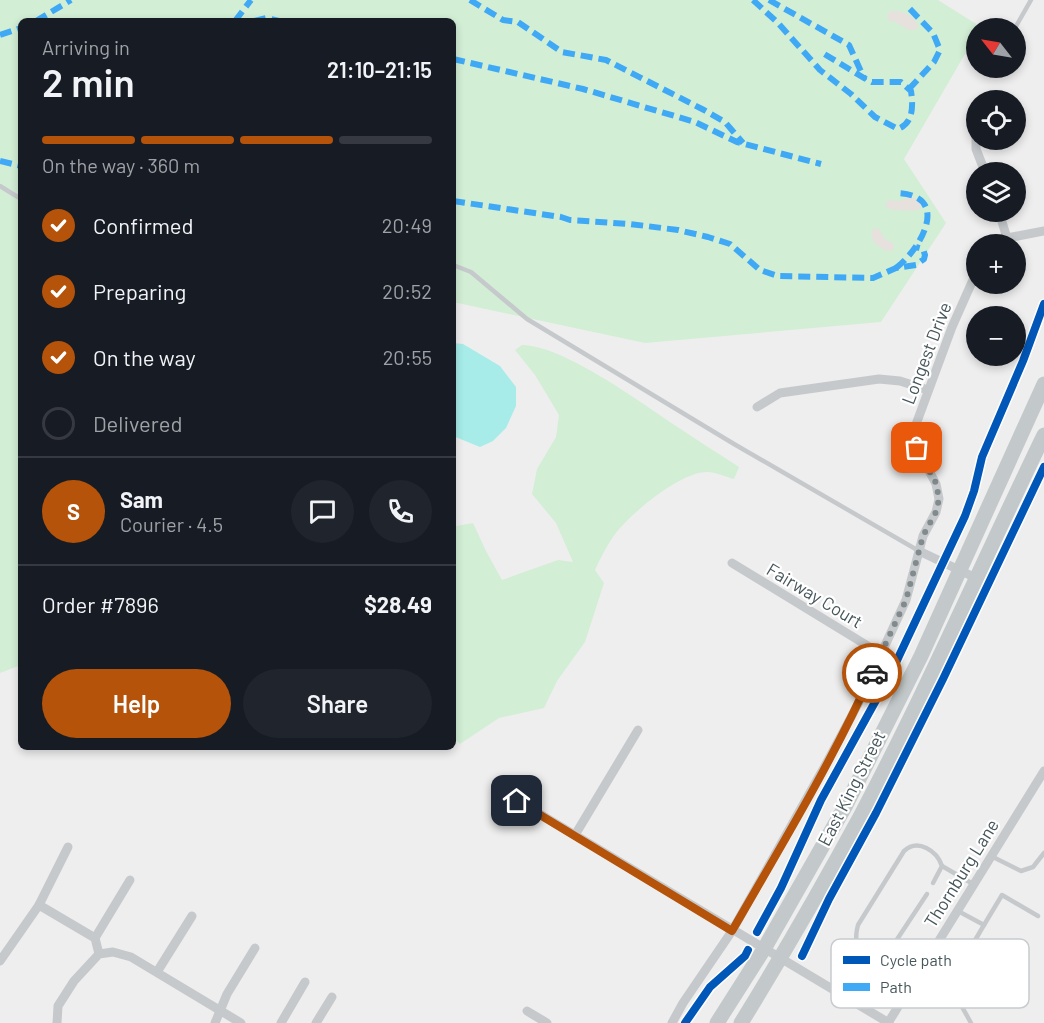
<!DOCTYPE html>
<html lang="en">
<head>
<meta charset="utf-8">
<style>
	body { margin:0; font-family:Barlow,sans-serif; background:#20242c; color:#f1f3f6; height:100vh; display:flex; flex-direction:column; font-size:22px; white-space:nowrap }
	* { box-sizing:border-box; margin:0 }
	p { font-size:20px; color:#9ea1a6 }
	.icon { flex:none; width:33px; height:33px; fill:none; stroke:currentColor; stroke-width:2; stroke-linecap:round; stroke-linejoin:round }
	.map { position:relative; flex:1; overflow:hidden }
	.details { position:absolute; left:18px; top:18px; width:438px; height:732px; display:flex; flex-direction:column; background:#171b24; border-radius:9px; box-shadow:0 3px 9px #0003 }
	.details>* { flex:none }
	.needle { width:39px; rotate:301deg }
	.controls { position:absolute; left:966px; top:18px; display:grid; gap:12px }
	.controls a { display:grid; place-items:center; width:60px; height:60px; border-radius:50%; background:#171b24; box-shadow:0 3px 9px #0003; font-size:30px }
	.pin { position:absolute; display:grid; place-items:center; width:51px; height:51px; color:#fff; margin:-26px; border-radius:12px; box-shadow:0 3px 9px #0006 }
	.courier { position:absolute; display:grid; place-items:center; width:60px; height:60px; margin:-30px; border:4px solid #b45309; border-radius:50%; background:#fff; color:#222; box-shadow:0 2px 8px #0007 }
	.head em { font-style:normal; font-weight:600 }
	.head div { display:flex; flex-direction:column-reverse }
	.head { display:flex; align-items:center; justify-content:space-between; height:102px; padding:0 24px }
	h1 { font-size:39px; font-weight:600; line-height:45px }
	.bar { display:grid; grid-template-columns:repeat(4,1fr); gap:9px 6px; align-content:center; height:72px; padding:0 24px }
	.bar i { height:8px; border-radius:4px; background:#363941 }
	.bar .active { background:#b45309 }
	.bar p { grid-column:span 4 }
	.line { display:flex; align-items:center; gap:15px; padding:0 24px; border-top:2px solid #363941 }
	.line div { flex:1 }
	.round { display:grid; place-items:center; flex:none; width:63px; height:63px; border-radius:32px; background:#20242c }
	ol { padding:0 24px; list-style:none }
	li { display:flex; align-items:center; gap:18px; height:66px }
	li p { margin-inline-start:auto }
	li .icon { padding:6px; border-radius:50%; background:#b45309; color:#fff; stroke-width:4 }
	li:last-child { color:#9ea1a6 }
	li i { width:33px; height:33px; border:3px solid #363941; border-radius:50% }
	.cta { display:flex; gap:12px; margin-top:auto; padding:12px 24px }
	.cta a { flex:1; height:69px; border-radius:36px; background:#b45309; color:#fff; font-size:24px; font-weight:600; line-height:69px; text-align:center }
	.cta a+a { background:#20242c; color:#f1f3f6 }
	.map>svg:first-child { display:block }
</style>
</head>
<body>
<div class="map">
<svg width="1044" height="1023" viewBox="0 0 1044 1023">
	<rect width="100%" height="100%" fill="#efeeee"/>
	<g fill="#d2eed5">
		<polygon points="0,0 938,0 981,27 976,28 976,35 904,159 946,223 881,322 645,343 453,302 453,21 21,21 21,665 0,673"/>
		<path d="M522,345C562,345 639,401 673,424C695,439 718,453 739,467L734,479C726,477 716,472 707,472C680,472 628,515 613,537C606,547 600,559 595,570L604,583L585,642L557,681L544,708L499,718L460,744L453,737V532L456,526L473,523L486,551L502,580L558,560L573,562L556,523L532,494L537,469L556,437L559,415L535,375L515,350Z"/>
	</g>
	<g fill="#e7e1dd">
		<path d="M891,11C902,10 918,16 918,28C906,36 901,20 889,21L887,15Z"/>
		<path d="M909,197L917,199L921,204L920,209L916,211C907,210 892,212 885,206L888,200L900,201Z"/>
		<polygon points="874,228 879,229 884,238 894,244 893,251 886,251 874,243 871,233"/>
	</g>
	<polygon fill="#a7ece8" points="453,343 463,344 500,366 516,387 516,406 506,428 493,441 480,447 453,436"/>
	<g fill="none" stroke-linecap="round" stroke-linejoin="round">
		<g stroke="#c6c9cb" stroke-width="4.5">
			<polyline points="1015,28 1031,0"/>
			<polyline points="0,186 21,199"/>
			<polyline points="453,265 471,272 527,319 734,444 919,551"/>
			<polyline points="991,856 1021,871 1033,867 1044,853"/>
			<polyline points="942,866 973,884"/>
			<polyline points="958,911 984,925 954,976 951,987 971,1023"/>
			<polyline points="984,925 1002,895 1038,916"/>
			<polyline points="862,961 870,955 892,947 927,894"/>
			<path d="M843,996L862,961C857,948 854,939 858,925L904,851C918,838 937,851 942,866L933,883"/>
		</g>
		<g stroke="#c6c9cb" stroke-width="9">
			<polyline points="976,139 976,149 985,172"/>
			<polyline points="999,212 1007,238"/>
			<polyline points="997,244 1007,238 1044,231"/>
			<polyline points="757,407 780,393 879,379 900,381 928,390"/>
			<polyline points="919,551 976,578"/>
			<polyline points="732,563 881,654"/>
			<polyline points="498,789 889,1023"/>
			<polyline points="575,835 638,730"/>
			<polyline points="39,905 68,847"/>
			<polyline points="95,938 130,880"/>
			<polyline points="0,961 39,905 95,938 99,954"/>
			<polyline points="157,972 192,916"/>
			<polyline points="527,1011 547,1023"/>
			<polyline points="57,1023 58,1006 74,981 99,954 113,952 131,957 241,1023"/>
			<polyline points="215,1023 227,994 255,948"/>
			<polyline points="281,1023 305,982"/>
			<polyline points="316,1023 332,997"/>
			<polyline points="672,1023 683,1003 732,931 826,764 857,706 906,600 923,536 936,512 939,499 936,484 917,448 915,427 952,327 976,273"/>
			<polyline points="888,1023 1044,771"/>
		</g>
		<g stroke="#c3c9ca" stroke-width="15">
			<polyline points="717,1023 764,949 846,805 921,656 1044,384"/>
			<path d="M741,1023C783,955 823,885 861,815C927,690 983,561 1044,435"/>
		</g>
		<g stroke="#3fa9f5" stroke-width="6" stroke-dasharray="12 6" stroke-linecap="butt">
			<polyline points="470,0 503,20 518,22 562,52 606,60 704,110 725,122 743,143"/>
			<path d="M753,0L778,23L820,70L851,94L875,117L898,129C914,123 913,105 911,91L901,82H872L864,78"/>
			<polyline points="769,0 849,45 864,78 821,52"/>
			<polyline points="36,21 71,0"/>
			<polyline points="235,21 251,0"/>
			<polyline points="254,21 266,18 279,21"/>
			<polyline points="0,35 21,28"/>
			<polyline points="453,59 583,89 695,122 737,142 821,164"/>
			<polyline points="909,89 934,62 940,50 933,33 909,8"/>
			<polyline points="0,161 21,166"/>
			<polyline points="453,201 561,217 570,220 630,224 678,230 708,237 730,244 760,270 778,276 873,278 896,268 916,265 924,259 925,255 923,249 916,247"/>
			<path d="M896,268C922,248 951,195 897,193"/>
		</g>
		<defs>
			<g id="cycleway">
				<polyline points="757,932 781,888 821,800 891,673 965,516 974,491 982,457 1023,361 1044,304"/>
				<polyline points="802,956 829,899 876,813 943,679 1044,467"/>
				<polyline points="685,1023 710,987 745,956 748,950"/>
			</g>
		</defs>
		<use href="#cycleway" stroke="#fff" stroke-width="11"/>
		<use href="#cycleway" stroke="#0057b8" stroke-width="8"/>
	</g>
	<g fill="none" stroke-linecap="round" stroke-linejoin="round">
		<polyline stroke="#818b8e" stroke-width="6" stroke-dasharray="0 10.8" points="872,673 906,600 923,536 936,512 939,499 936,483 917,448"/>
		<path stroke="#b45309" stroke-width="8" d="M517,801L732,931C781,846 832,762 872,673"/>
	</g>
	<g text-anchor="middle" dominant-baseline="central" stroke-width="4.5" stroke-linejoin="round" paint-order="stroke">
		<g font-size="18" fill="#46565b" stroke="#fff">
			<text transform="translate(926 353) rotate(-69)">Longest Drive</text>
			<text transform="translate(815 595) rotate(31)">Fairway Court</text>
			<text transform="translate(851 788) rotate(-63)">East King Street</text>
			<text transform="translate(961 873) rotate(-58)">Thornburg Lane</text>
		</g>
	</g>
	<rect x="831" y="939" width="198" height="69" rx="9" fill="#fff" stroke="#c8ccce" stroke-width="1.5"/>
	<rect x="843" y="956" width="27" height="8" fill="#0057b8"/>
	<rect x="843" y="983" width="27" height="8" fill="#3fa9f5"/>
	<g font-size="16" fill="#46565b">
		<text x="880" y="966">Cycle path</text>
		<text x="880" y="993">Path</text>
	</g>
</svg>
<div class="controls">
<a><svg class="needle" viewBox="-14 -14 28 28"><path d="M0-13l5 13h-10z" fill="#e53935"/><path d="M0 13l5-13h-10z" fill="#9ea1a6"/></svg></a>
<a><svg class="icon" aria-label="locate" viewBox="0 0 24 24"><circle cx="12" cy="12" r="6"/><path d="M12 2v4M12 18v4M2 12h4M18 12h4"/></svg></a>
<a><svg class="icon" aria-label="layers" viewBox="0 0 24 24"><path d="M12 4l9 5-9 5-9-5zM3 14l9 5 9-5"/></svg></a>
<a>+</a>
<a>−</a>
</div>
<div class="pin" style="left:917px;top:448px;background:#ea580c"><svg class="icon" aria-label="bag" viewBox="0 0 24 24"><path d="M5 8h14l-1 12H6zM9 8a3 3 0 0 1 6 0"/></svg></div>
<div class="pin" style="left:517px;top:801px;background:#1f2937"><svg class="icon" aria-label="home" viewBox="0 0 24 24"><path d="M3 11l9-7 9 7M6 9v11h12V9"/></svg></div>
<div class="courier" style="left:872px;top:673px"><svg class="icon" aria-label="car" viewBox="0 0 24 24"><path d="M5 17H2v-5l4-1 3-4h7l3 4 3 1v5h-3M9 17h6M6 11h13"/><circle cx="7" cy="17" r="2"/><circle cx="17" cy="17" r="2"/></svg></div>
<section class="details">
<div class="head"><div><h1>2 min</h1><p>Arriving in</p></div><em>21:10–21:15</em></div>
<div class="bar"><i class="active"></i><i class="active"></i><i class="active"></i><i></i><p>On the way · 360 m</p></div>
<ol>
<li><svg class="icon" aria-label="check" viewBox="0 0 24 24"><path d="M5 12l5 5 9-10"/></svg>Confirmed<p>20:49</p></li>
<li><svg class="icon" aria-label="check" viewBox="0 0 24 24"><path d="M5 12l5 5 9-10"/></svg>Preparing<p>20:52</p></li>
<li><svg class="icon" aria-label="check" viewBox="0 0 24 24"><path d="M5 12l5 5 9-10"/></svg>On the way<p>20:55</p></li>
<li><i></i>Delivered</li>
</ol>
<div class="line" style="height:108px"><b class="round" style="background:#b45309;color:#fff">S</b><div><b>Sam</b><p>Courier · 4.5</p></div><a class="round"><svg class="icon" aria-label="chat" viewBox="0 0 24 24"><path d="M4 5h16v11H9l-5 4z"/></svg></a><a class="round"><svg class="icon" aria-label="phone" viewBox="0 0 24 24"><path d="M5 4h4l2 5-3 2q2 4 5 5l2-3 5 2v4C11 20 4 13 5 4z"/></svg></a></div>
<div class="line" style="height:78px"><div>Order #7896</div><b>$28.49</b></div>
<div class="cta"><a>Help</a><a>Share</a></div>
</section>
</div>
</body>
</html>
